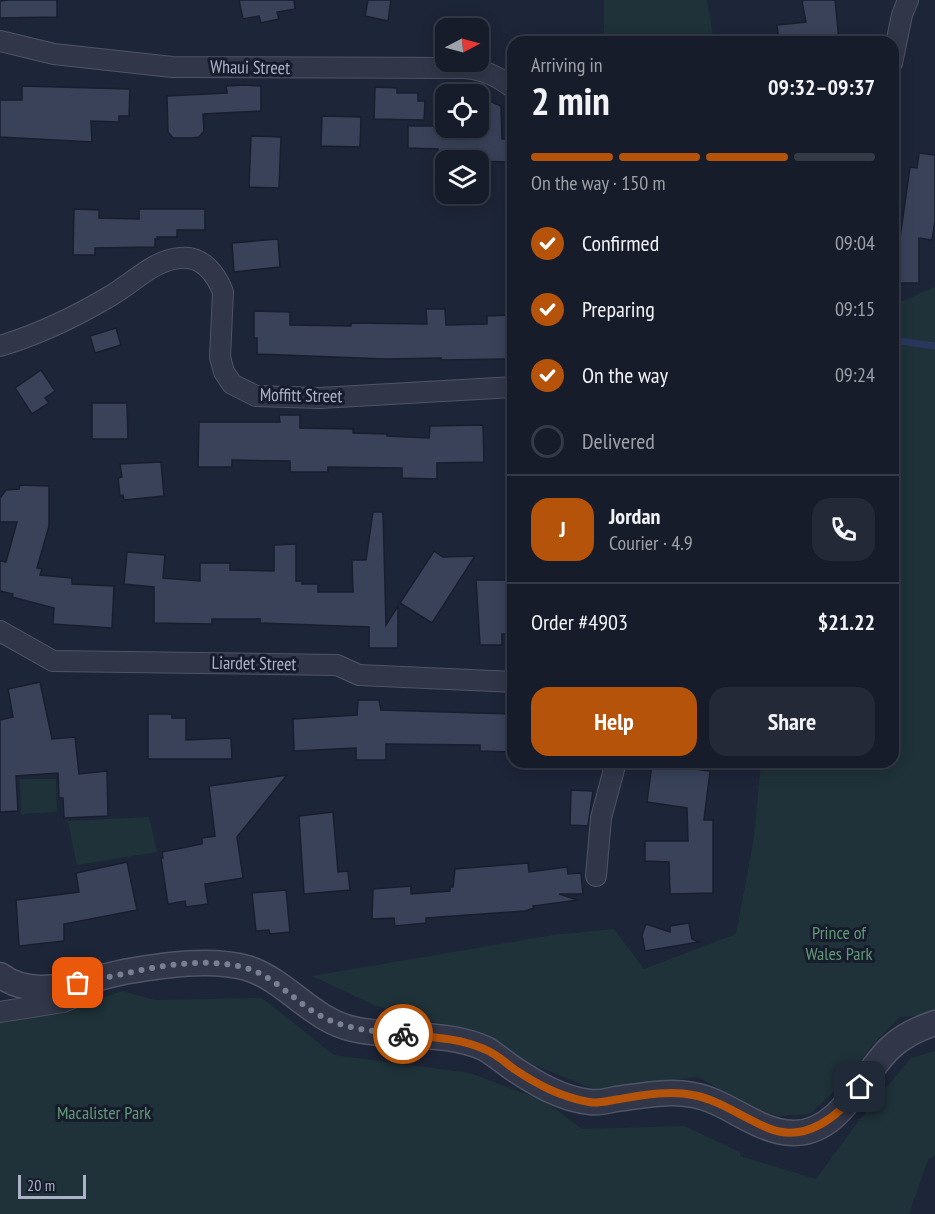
<!DOCTYPE html>
<html lang="en">
<head>
<meta charset="utf-8">
<style>
	body { margin:0; font-family:"PT Sans Narrow",sans-serif; background:#232936; color:#f1f3f6; height:100vh; display:flex; flex-direction:column; font-size:22px; white-space:nowrap }
	* { box-sizing:border-box; margin:0 }
	p { font-size:20px; color:#9ea1a8 }
	.icon { flex:none; width:33px; height:33px; fill:none; stroke:currentColor; stroke-width:2; stroke-linecap:round; stroke-linejoin:round }
	.map { position:relative; flex:1; overflow:hidden }
	.details { position:absolute; left:507px; top:36px; width:392px; height:732px; display:flex; flex-direction:column; background:#161c2a; border-radius:18px; box-shadow:0 3px 15px #0003,0 0 0 2px #353a47 }
	.details>* { flex:none }
	.needle { width:39px; rotate:84deg }
	.tools { position:absolute; left:435px; top:18px; display:grid; gap:12px }
	.tools a { display:grid; place-items:center; width:54px; height:54px; border-radius:12px; background:#161c2a; box-shadow:0 3px 15px #0003,0 0 0 2px #353a47; font-size:30px }
	.scale { position:absolute; left:18px; bottom:15px; width:68px; box-sizing:border-box; padding-left:6px; border:3px solid #abb1c6; border-top:0; font-size:16px; line-height:21px; white-space:nowrap; color:#abb1c6; -webkit-text-stroke:4px #171c2d; paint-order:stroke }
	.pin { position:absolute; display:grid; place-items:center; width:51px; height:51px; color:#fff; margin:-26px; border-radius:12px; box-shadow:0 3px 9px #0006 }
	.courier { position:absolute; display:grid; place-items:center; width:60px; height:60px; margin:-30px; border:4px solid #b45309; border-radius:50%; background:#fff; color:#222; box-shadow:0 2px 8px #0007 }
	.headline em { font-style:normal; font-weight:700 }
	.headline div { display:flex; flex-direction:column-reverse }
	.headline { display:flex; align-items:center; justify-content:space-between; height:102px; padding:0 24px }
	h1 { font-size:39px; font-weight:700; line-height:45px }
	.bar { display:grid; grid-template-columns:repeat(4,1fr); gap:9px 6px; align-content:center; height:72px; padding:0 24px }
	.bar i { height:8px; border-radius:4px; background:#353a47 }
	.bar .current { background:#b45309 }
	.bar p { grid-column:span 4 }
	.line { display:flex; align-items:center; gap:15px; padding:0 24px; border-top:2px solid #353a47 }
	.line div { flex:1 }
	.round { display:grid; place-items:center; flex:none; width:63px; height:63px; border-radius:18px; background:#232936 }
	ol { padding:0 24px; list-style:none }
	li { display:flex; align-items:center; gap:18px; height:66px }
	li p { margin-inline-start:auto }
	li .icon { padding:6px; border-radius:50%; background:#b45309; color:#fff; stroke-width:4 }
	li:last-child { color:#9ea1a8 }
	li i { width:33px; height:33px; border:3px solid #353a47; border-radius:50% }
	.button { display:flex; gap:12px; margin-top:auto; padding:12px 24px }
	.button a { flex:1; height:69px; border-radius:18px; background:#b45309; color:#fff; font-size:24px; font-weight:700; line-height:69px; text-align:center }
	.button a+a { background:#232936; color:#f1f3f6 }
	.map>svg:first-child { display:block }
</style>
</head>
<body>
<div class="map">
<svg width="935" height="1214" viewBox="0 0 935 1214">
	<rect width="100%" height="100%" fill="#1d2538"/>
	<g fill="#1f3239">
		<polygon points="604,0 707,0 714,42 604,42"/>
		<polygon points="935,287 935,1015 900,1017 871,1046 850,1076 810,1114 778,1116 761,1111 697,1077 596,1090 522,1060 451,1026 376,1006 312,976 553,935 614,929 644,969 736,934 754,838 761,762 892,762 893,305"/>
		<polygon points="20,779 56,779 57,812 21,814"/>
		<polygon points="149,817 157,852 77,865 68,821"/>
		<polygon points="122,991 155,1000 262,998 334,1055 470,1073 545,1101 582,1129 684,1126 740,1152 740,1156 816,1179 860,1119 911,1058 935,1051 935,1155 928,1160 909,1214 0,1214 0,1009 69,1009"/>
	</g>
	<g fill="none" stroke-linecap="round" stroke-linejoin="round">
		<polyline stroke="#2a365b" stroke-width="7" points="892,340 935,346"/>
	</g>
	<g fill="#394259" stroke="#191e2f" stroke-width="1.5">
		<polygon points="8,0 57,0 57,17 0,18 0,1"/>
		<polygon points="239,0 294,0 295,9 277,12 279,19 261,23 259,16 243,19"/>
		<polygon points="368,0 391,0 388,21 365,16"/>
		<polygon points="804,0 835,0 839,40 834,42 779,42 777,25 806,22 802,2"/>
		<polygon points="245,85 261,86 261,111 203,114 204,131 199,137 192,138 173,138 168,132 167,96 227,93 226,86"/>
		<polygon points="22,86 130,89 129,116 119,116 119,122 91,121 92,142 0,137 0,100 22,100"/>
		<polygon points="375,87 397,88 397,93 418,93 418,101 425,101 424,120 374,119"/>
		<polygon points="478,96 501,106 502,139 508,139 508,162 438,160 438,149 408,148 408,126 440,126 440,130 476,131 476,128 478,128"/>
		<polygon points="322,116 361,117 360,147 321,146"/>
		<polygon points="251,136 281,137 279,188 249,187"/>
		<polygon points="919,153 935,155 935,221 932,240 919,238 919,283 892,283 892,260 896,260 896,245 899,245 910,167 917,168"/>
		<polygon points="74,209 99,210 99,218 139,219 139,209 205,209 205,230 177,230 177,237 157,237 158,239 155,239 155,247 95,248 95,255 73,255"/>
		<polygon points="278,239 280,267 234,272 232,243"/>
		<polygon points="426,309 445,309 446,325 487,324 487,316 513,315 513,359 441,360 441,358 386,359 257,354 257,338 254,338 254,311 290,312 290,325 351,326 351,323 427,324"/>
		<polygon points="116,328 121,345 95,353 90,336"/>
		<polygon points="41,370 55,391 45,398 49,403 32,414 15,388"/>
		<polygon points="92,403 127,403 128,439 92,439"/>
		<polygon points="279,415 300,415 300,428 353,429 353,433 387,434 387,436 429,438 430,426 483,425 484,462 437,463 437,479 402,478 402,468 328,467 328,472 290,472 290,461 232,460 232,467 198,467 199,422 280,422"/>
		<polygon points="161,462 164,496 124,500 123,495 120,496 118,478 122,477 120,464"/>
		<polygon points="20,485 49,486 49,526 37,568 42,569 40,575 72,578 72,584 114,586 112,628 53,624 54,608 12,597 13,594 0,591 0,561 6,562 17,522 0,522 0,498 6,490 19,489"/>
		<polygon points="373,512 383,512 386,625 398,606 398,648 369,648 369,627 260,623 260,619 212,619 212,624 154,623 154,587 124,584 127,552 165,555 163,578 200,581 200,563 230,563 230,570 274,571 274,545 296,544 296,581 302,581 302,584 318,584 318,592 353,592 352,560 366,560"/>
		<polygon points="434,551 443,557 475,556 432,623 400,603"/>
		<polygon points="476,580 513,580 513,609 509,609 509,634 502,634 502,645 480,645"/>
		<polygon points="40,682 52,739 75,737 79,774 107,771 108,816 64,818 63,798 59,798 58,773 16,776 18,811 0,812 0,720 13,717 8,689"/>
		<polygon points="358,700 379,700 381,710 513,714 513,752 480,751 480,745 386,744 386,760 356,760 356,748 294,751 293,719 357,715"/>
		<polygon points="148,714 172,714 172,718 186,718 186,740 231,738 232,759 148,759"/>
		<polygon points="652,764 710,771 704,820 713,820 713,893 670,894 669,862 645,861 645,841 688,841 687,808 647,802"/>
		<polygon points="287,775 237,837 243,878 205,884 208,904 186,907 185,901 168,904 161,858 163,858 162,852 202,844 202,838 215,836 209,786"/>
		<polygon points="571,790 593,791 588,826 570,825"/>
		<polygon points="333,812 338,872 348,871 350,890 304,894 299,816"/>
		<polygon points="127,862 137,910 64,924 64,941 19,946 16,900 79,892 76,873"/>
		<polygon points="528,863 529,872 567,867 568,874 581,873 583,894 559,894 578,900 533,906 534,908 525,911 426,918 426,923 395,926 394,918 372,919 373,889 411,886 411,894 450,891 450,887 453,887 455,869"/>
		<polygon points="286,890 290,932 270,934 269,930 256,931 252,893"/>
		<polygon points="689,923 692,939 699,942 645,951 642,935 646,924 670,932 670,926"/>
	</g>
	<g fill="none" stroke-linecap="round" stroke-linejoin="round">
		<defs>
			<g id="minor">
				<path d="M0,41L54,54L172,67L465,68C485,70 497,76 513,88"/>
				<polyline points="892,63 902,15 908,0"/>
				<path d="M0,346C40,334 77,316 112,295C134,282 154,260 180,258C202,255 216,274 223,292L220,357L224,372L232,384L256,396L320,398L513,387"/>
				<polyline points="0,631 53,661 337,665 359,675 513,682"/>
				<polyline points="596,876 601,818 616,762"/>
				<polyline points="0,1012 63,1002 87,992 94,980"/>
			</g>
			<path id="tertiary" d="M0,975C36,1003 89,978 129,971C165,965 211,958 247,968C286,980 312,1020 353,1029C396,1039 445,1030 486,1049C494,1054 503,1061 511,1067C535,1083 561,1099 590,1102C598,1103 608,1101 616,1099C640,1096 668,1090 693,1095C728,1101 756,1132 793,1133C841,1134 862,1074 890,1048C904,1035 918,1029 935,1023"/>
		</defs>
		<use href="#minor" stroke="#4f5467" stroke-width="22"/>
		<use href="#tertiary" stroke="#4f5467" stroke-width="27"/>
		<use href="#minor" stroke="#313749" stroke-width="20"/>
		<use href="#tertiary" stroke="#313749" stroke-width="24"/>
	</g>
	<g fill="none" stroke-linecap="round" stroke-linejoin="round">
		<path stroke="#798094" stroke-width="6" stroke-dasharray="0 10.8" d="M78,983C132,974 191,953 246,968C274,976 294,1001 319,1015C347,1030 372,1031 403,1034"/>
		<path stroke="#b45309" stroke-width="8" d="M403,1034C430,1037 459,1038 484,1049C495,1053 505,1062 514,1069C538,1085 561,1097 589,1102C598,1104 611,1100 620,1099C643,1095 670,1090 693,1095C720,1100 743,1118 768,1128C805,1144 840,1116 860,1087"/>
	</g>
	<g text-anchor="middle" dominant-baseline="central" stroke-width="6" stroke-linejoin="round" paint-order="stroke">
		<g font-size="18" fill="#abb1c6" stroke="#171c2d">
			<text transform="translate(250 67) rotate(1)">Whaui Street</text>
			<text transform="translate(301 395) rotate(1)">Moffitt Street</text>
			<text transform="translate(254 663) rotate(1)">Liardet Street</text>
		</g>
		<g font-size="18" fill="#619876" stroke="#171c2d">
			<text x="839" y="932">Prince of<tspan x="839" dy="21">Wales Park</tspan></text>
			<text x="104" y="1112">Macalister Park</text>
		</g>
	</g>
</svg>
<div class="tools">
<a><svg class="needle" viewBox="-14 -14 28 28"><path d="M0-13l5 13h-10z" fill="#e53935"/><path d="M0 13l5-13h-10z" fill="#9ea1a8"/></svg></a>
<a><svg class="icon" aria-label="locate" viewBox="0 0 24 24"><circle cx="12" cy="12" r="6"/><path d="M12 2v4M12 18v4M2 12h4M18 12h4"/></svg></a>
<a><svg class="icon" aria-label="layers" viewBox="0 0 24 24"><path d="M12 4l9 5-9 5-9-5zM3 14l9 5 9-5"/></svg></a>
</div>
<div class="scale">20 m</div>
<div class="pin" style="left:78px;top:983px;background:#ea580c"><svg class="icon" aria-label="bag" viewBox="0 0 24 24"><path d="M5 8h14l-1 12H6zM9 8a3 3 0 0 1 6 0"/></svg></div>
<div class="pin" style="left:860px;top:1087px;background:#1f2937"><svg class="icon" aria-label="home" viewBox="0 0 24 24"><path d="M3 11l9-7 9 7M6 9v11h12V9"/></svg></div>
<div class="courier" style="left:403px;top:1034px"><svg class="icon" aria-label="bike" viewBox="0 0 24 24"><circle cx="6" cy="16" r="4"/><circle cx="18" cy="16" r="4"/><path d="M6 16l4-8h5l3 8M10 8l3 8H6M13 5h3"/></svg></div>
<section class="details">
<div class="headline"><div><h1>2 min</h1><p>Arriving in</p></div><em>09:32–09:37</em></div>
<div class="bar"><i class="current"></i><i class="current"></i><i class="current"></i><i></i><p>On the way · 150 m</p></div>
<ol>
<li><svg class="icon" aria-label="check" viewBox="0 0 24 24"><path d="M5 12l5 5 9-10"/></svg>Confirmed<p>09:04</p></li>
<li><svg class="icon" aria-label="check" viewBox="0 0 24 24"><path d="M5 12l5 5 9-10"/></svg>Preparing<p>09:15</p></li>
<li><svg class="icon" aria-label="check" viewBox="0 0 24 24"><path d="M5 12l5 5 9-10"/></svg>On the way<p>09:24</p></li>
<li><i></i>Delivered</li>
</ol>
<div class="line" style="height:108px"><b class="round" style="background:#b45309;color:#fff">J</b><div><b>Jordan</b><p>Courier · 4.9</p></div><a class="round"><svg class="icon" aria-label="phone" viewBox="0 0 24 24"><path d="M5 4h4l2 5-3 2q2 4 5 5l2-3 5 2v4C11 20 4 13 5 4z"/></svg></a></div>
<div class="line" style="height:78px"><div>Order #4903</div><b>$21.22</b></div>
<div class="button"><a>Help</a><a>Share</a></div>
</section>
</div>
</body>
</html>
